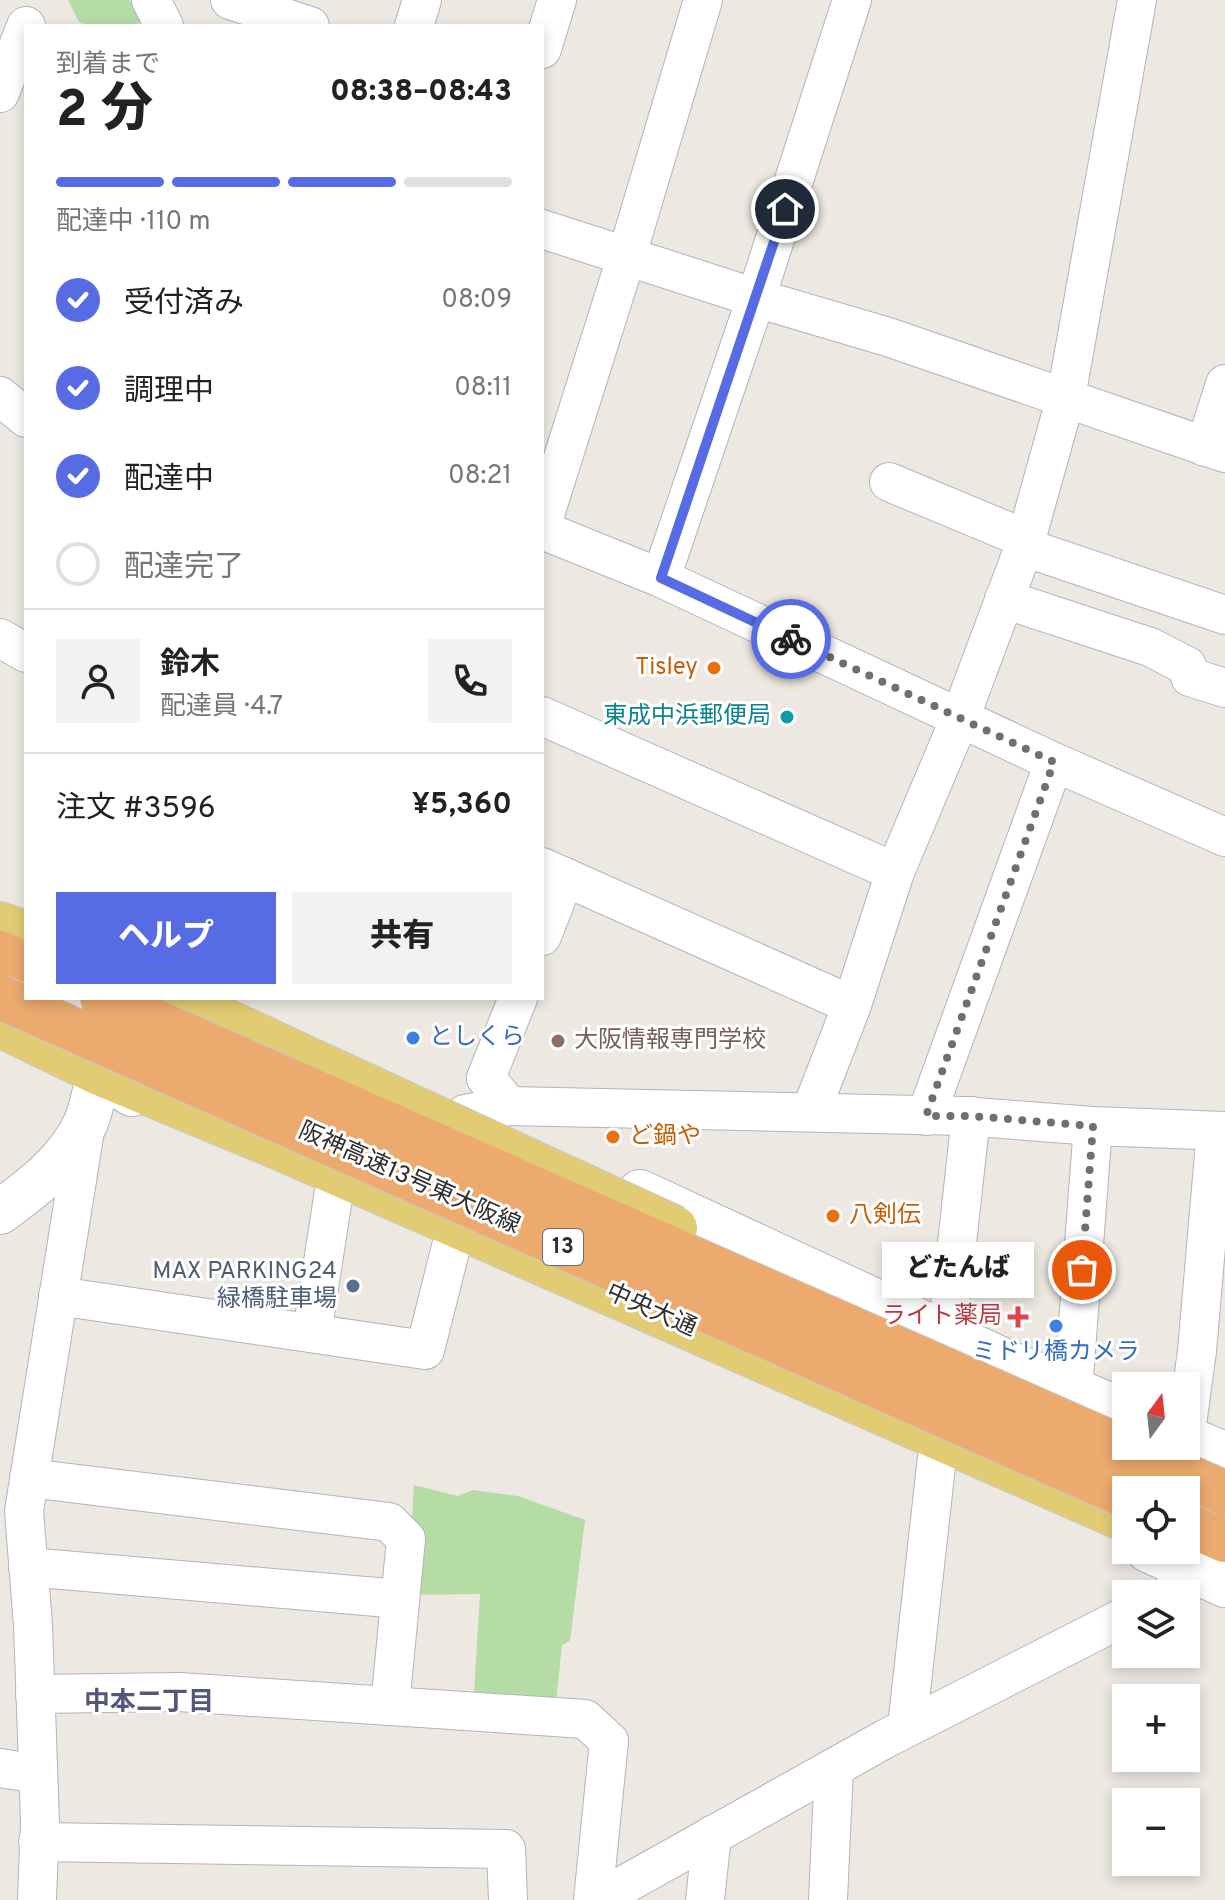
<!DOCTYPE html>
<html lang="ja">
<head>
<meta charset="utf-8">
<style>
	body { margin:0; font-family:Overpass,"Noto Sans JP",sans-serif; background:#f2f2f2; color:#222; height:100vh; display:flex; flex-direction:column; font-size:30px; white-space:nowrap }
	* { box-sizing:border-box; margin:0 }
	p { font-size:26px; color:#767676 }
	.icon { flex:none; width:44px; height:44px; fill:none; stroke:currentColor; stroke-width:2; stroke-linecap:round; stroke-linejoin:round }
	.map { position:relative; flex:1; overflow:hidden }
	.details { position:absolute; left:24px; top:24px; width:520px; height:976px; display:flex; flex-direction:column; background:#fff; border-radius:0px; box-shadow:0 4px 12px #0003 }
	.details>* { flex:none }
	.needle { width:52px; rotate:15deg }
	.controls { position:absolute; left:1112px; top:1372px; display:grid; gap:16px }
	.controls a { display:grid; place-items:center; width:88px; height:88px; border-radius:0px; background:#fff; box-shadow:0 4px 12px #0003; font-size:40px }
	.pin { position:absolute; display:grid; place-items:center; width:68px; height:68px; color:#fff; margin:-34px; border:4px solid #fff; border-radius:50%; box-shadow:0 2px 8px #0007 }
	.courier { position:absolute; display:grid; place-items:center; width:80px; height:80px; margin:-40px; border:6px solid #576be5; border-radius:50%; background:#fff; color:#222; box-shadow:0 2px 10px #0007 }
	.bubble { position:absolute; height:56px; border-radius:0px; background:#fff; box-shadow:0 4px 12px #0003; font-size:26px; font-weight:800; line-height:56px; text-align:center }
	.head em { font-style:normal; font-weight:800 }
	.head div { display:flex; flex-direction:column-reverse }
	.head { display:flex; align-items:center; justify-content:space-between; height:136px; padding:0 32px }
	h1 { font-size:52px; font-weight:800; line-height:60px }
	.bar { display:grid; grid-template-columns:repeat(4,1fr); gap:12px 8px; align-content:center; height:96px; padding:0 32px }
	.bar i { height:10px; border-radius:6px; background:#e0e0e0 }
	.bar .current { background:#576be5 }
	.bar p { grid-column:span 4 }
	.line { display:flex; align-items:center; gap:20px; padding:0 32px; border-top:2px solid #e0e0e0 }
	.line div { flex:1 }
	.round { display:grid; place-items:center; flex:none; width:84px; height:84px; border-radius:0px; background:#f2f2f2 }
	ol { padding:0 32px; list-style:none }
	li { display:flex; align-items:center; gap:24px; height:88px }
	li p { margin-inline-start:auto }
	li .icon { padding:8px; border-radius:50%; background:#576be5; color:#fff; stroke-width:4 }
	li:last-child { color:#767676 }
	li i { width:44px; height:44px; border:4px solid #e0e0e0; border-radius:50% }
	.cta { display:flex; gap:16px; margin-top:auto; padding:16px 32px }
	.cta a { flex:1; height:92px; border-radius:0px; background:#576be5; color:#fff; font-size:32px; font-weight:800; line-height:92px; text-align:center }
	.cta a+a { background:#f2f2f2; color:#222 }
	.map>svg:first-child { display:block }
</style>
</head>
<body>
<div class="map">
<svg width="1225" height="1900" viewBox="0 0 1225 1900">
	<rect width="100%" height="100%" fill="#ede9e2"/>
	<g fill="#b6dca6">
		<path d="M68,0H130L141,22C124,30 96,28 79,22Z"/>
		<polygon points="414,1485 458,1496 473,1490 518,1496 585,1520 570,1641 562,1645 556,1703 474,1692 480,1594 407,1595"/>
	</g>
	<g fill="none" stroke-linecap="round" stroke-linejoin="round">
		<defs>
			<g id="street">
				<polyline points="151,0 164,26"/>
				<polyline points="230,0 310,26"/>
				<polyline points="414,26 422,0"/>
				<polyline points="542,49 557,0"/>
				<polyline points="0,93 26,26"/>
				<polyline points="542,229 756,298 888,337 1225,453"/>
				<polyline points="0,396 26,418"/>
				<polyline points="1205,447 1225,384"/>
				<polyline points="889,482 1026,539"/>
				<polyline points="542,524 627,255 703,0"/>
				<polyline points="542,530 661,578 1054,762 1225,837"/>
				<polyline points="1024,547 1225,615"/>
				<polyline points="661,578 756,298 852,0"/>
				<polyline points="1004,599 1150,647 1187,666 1190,677 1225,688"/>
				<polyline points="0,638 26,653"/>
				<polyline points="542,716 895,872"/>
				<polyline points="542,867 852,1005"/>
				<polyline points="542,936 565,877"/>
				<polyline points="509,1106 486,1078 518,998"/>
				<polyline points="811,1111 852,1005 895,872 960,718 1024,547 1066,397 1137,0"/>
				<polyline points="465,1114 509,1106 963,1116 1093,1126 1225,1131"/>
				<polyline points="926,1116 1054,762"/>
				<polyline points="58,1296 425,1350 452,1243"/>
				<polyline points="312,1333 334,1191"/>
				<polyline points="947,1334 971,1116"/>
				<polyline points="1073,1390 1093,1126"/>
				<polyline points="1186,1432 1197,1351 1216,1131"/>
				<polyline points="29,1478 389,1522 406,1539 390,1706"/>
				<polyline points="28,1567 400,1599"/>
				<polyline points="1169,1594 1181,1588 1187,1567"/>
				<polyline points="35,1694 179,1692 585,1719 609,1741 593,1900"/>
				<polyline points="907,1727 937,1457"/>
				<polyline points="0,1768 38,1774"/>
				<polyline points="38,1842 506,1849 508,1900"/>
				<polyline points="37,1900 40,1821 33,1625 24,1511 86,1124"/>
				<polyline points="597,1900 885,1739 1126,1616"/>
				<polyline points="705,1900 712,1835"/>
				<polyline points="828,1900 834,1768"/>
			</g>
			<g id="secondary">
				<polyline points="640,1192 1009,1363 1126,1412"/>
				<path d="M0,1212C34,1187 68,1162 86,1122C92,1107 95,1089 99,1073L132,1094"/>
				<polyline points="1186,1438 1225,1454"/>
				<polyline points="1148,1550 1225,1585"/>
			</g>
			<g id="primary">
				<polyline points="0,924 26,934"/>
				<polyline points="177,998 321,1065"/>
				<polyline points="0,1025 99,1073 280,1148 1126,1520"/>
			</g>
			<g id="highway">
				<polyline points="0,953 26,965"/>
				<polyline points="1186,1523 1225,1540"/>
			</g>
		</defs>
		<use href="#street" stroke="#b2b3bc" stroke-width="40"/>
		<use href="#secondary" stroke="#b2b3bc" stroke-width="46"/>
		<use href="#primary" stroke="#c9c9c9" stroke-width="46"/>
		<use href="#highway" stroke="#c9c9c9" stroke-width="46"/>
		<use href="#street" stroke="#fff" stroke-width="38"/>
		<use href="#secondary" stroke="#fff" stroke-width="44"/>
		<use href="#primary" stroke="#e1cc73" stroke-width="44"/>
		<use href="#highway" stroke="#ecaa6e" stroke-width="44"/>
		<defs>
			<polyline id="primary-bridge" points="321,1065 675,1228"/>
			<g id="highway-bridge">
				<polyline points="0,997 1126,1496"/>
				<polyline points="102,998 1225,1493"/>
			</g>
		</defs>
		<use href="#primary-bridge" stroke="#c9c9c9" stroke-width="46" stroke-linecap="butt"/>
		<use href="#highway-bridge" stroke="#c9c9c9" stroke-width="46" stroke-linecap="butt"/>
		<use href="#primary-bridge" stroke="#e1cc73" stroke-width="44"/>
		<use href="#highway-bridge" stroke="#ecaa6e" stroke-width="44"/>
	</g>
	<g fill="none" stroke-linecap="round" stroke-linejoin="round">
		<polyline stroke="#716f6d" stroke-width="8" stroke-dasharray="0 14.4" points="791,639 1054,762 926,1116 971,1116 1093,1126 1082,1270"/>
		<polyline stroke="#576be5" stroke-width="10" points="785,209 661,578 791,639"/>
	</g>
	<g fill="#e8710a" stroke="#fff" stroke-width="3">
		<circle cx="714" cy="668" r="8"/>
		<circle cx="613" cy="1137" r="8"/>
		<circle cx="833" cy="1216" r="8"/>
	</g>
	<circle fill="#0f9aa8" stroke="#fff" stroke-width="3" cx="787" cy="717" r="8"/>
	<g fill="#3f7fe0" stroke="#fff" stroke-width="3">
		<circle cx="413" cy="1038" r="8"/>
		<circle cx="1056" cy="1326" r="8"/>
	</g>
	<circle fill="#8d6e63" stroke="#fff" stroke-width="3" cx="558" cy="1041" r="8"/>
	<circle fill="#5c6f8a" stroke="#fff" stroke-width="3" cx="353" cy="1286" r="8"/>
	<path fill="#e0444e" stroke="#fff" stroke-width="3" d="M1014 1305h8v8h8v8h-8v8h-8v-8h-8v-8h8z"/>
	<g text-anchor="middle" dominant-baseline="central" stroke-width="6" stroke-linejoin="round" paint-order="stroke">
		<rect fill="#fff" stroke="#6d6d6d" stroke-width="2" x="543" y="1229" width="40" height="36" rx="6"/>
		<g font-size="22" font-weight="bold" fill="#2e2e2e">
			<text x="563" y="1247">13</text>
		</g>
		<g font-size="24" fill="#c56008" stroke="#fff" text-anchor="start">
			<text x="698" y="668" text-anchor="end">Tisley</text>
			<text x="629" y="1137">ど鍋や</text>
			<text x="849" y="1216">八剣伝</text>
		</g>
		<g font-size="24" fill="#0d838f" stroke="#fff" text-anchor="end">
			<text x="771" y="717">東成中浜郵便局</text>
		</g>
		<g font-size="24" fill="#366cbe" stroke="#fff" text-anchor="start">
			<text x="429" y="1038">としくら</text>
			<text x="1056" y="1353" text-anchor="middle">ミドリ橋カメラ</text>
		</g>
		<g font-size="24" fill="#785e54" stroke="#fff" text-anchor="start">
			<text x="574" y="1041">大阪情報専門学校</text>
		</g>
		<g font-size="24" fill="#2e2e2e" stroke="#fff">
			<text transform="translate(409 1179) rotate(24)">阪神高速13号東大阪線</text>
			<text transform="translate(651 1311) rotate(24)">中央大通</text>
		</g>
		<g font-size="24" fill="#4e5e75" stroke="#fff" text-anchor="end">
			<text x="337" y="1272">MAX PARKING24<tspan x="337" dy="28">緑橋駐車場</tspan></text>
		</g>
		<g font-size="24" fill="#be3a42" stroke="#fff" text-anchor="end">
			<text x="1002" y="1317">ライト薬局</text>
		</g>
		<g font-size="26" font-weight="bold" fill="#535879" stroke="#fff">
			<text x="149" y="1703">中本二丁目</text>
		</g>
	</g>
</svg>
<div class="controls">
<a><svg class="needle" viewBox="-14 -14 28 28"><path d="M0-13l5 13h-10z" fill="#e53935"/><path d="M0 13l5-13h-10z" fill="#767676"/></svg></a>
<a><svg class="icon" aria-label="locate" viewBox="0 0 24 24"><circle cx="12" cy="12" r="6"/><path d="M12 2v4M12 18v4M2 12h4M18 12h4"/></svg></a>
<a><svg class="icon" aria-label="layers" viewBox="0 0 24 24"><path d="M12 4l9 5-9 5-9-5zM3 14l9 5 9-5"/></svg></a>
<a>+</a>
<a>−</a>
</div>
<div class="pin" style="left:1082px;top:1270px;background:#ea580c"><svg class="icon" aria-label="bag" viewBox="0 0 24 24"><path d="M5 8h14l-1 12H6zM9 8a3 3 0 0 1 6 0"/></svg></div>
<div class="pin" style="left:785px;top:209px;background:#1f2937"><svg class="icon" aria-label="home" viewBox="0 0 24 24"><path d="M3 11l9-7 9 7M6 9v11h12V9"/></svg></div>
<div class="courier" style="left:791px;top:639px"><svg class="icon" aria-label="bike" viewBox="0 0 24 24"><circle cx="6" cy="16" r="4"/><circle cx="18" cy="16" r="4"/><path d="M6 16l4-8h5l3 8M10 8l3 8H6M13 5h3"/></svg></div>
<div class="bubble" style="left:882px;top:1242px;width:152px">どたんば</div>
<section class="details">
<div class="head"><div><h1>2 分</h1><p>到着まで</p></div><em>08:38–08:43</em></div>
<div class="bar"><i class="current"></i><i class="current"></i><i class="current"></i><i></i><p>配達中 · 110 m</p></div>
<ol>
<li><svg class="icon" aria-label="check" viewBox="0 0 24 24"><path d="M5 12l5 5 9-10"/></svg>受付済み<p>08:09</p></li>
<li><svg class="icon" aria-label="check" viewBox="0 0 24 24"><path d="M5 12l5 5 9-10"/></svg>調理中<p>08:11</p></li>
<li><svg class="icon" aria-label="check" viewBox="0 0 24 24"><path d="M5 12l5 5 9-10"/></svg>配達中<p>08:21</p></li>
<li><i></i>配達完了</li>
</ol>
<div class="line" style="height:144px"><a class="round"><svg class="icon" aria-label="person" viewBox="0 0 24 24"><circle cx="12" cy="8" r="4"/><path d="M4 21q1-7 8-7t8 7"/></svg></a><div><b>鈴木</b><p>配達員 · 4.7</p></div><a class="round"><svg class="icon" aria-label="phone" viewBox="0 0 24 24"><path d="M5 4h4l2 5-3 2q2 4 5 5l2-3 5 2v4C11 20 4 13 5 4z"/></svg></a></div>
<div class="line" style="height:104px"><div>注文 #3596</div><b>¥5,360</b></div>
<div class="cta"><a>ヘルプ</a><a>共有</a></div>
</section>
</div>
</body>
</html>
